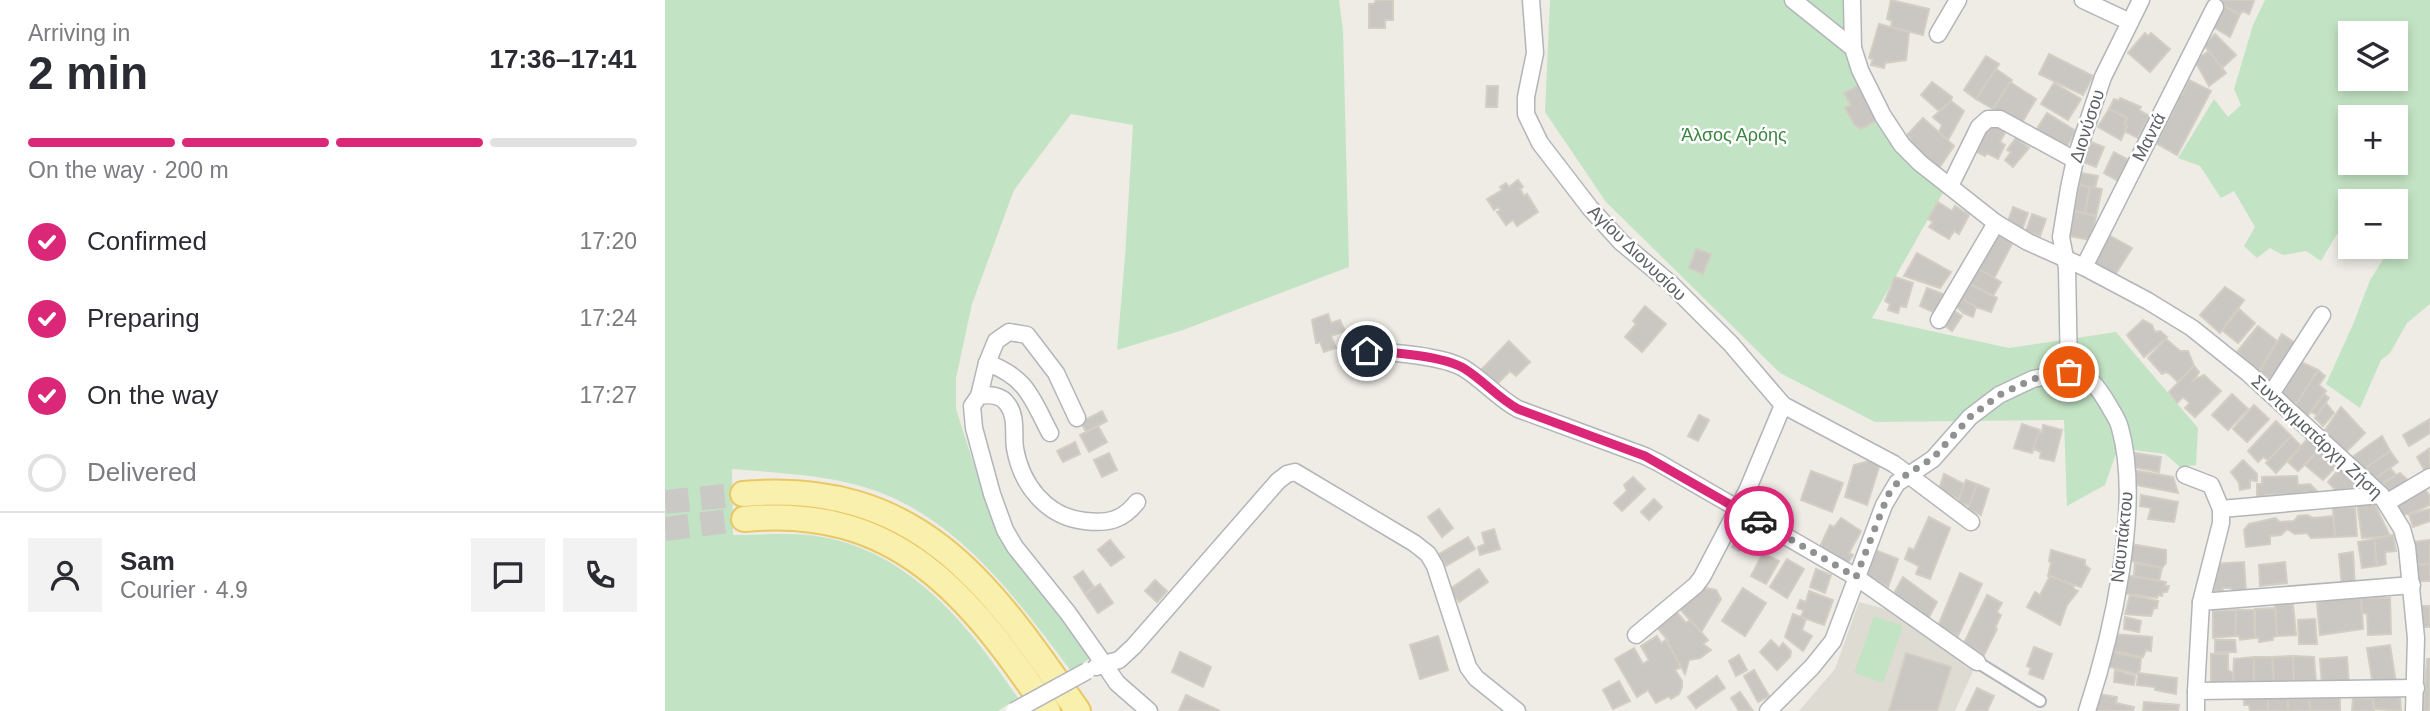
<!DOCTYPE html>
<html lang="en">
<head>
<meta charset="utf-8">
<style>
	body { margin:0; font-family:Helvetica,sans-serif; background:#f2f2f3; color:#2b2b33; height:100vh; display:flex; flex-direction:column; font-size:26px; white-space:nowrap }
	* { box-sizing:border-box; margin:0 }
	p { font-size:23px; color:#7c7c81 }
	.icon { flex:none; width:38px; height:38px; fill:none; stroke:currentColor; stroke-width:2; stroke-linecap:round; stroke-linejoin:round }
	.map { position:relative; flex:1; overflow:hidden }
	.details { display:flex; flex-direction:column; background:#fff; width:665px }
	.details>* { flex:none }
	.controls { position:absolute; left:1673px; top:21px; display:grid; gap:14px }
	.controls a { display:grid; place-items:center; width:70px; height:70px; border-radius:0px; background:#fff; box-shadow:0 4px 10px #0003; font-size:35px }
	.pin { position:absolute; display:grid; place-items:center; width:60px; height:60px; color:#fff; margin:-30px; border:4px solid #fff; border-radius:50%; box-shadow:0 2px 7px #0007 }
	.courier { position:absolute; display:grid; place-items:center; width:70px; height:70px; margin:-35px; border:5px solid #db2777; border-radius:50%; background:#fff; color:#222; box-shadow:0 2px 9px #0007 }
	.overview em { font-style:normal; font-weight:800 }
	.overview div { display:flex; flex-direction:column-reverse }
	.overview { display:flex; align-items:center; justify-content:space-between; height:119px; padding:0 28px }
	h1 { font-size:46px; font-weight:800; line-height:52px }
	.bar { display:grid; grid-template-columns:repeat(4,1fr); gap:10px 7px; align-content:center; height:84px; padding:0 28px }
	.bar i { height:9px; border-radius:5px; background:#e1e1e2 }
	.bar .on { background:#db2777 }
	.bar p { grid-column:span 4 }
	.line { display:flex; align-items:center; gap:18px; padding:0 28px; border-top:2px solid #e1e1e2 }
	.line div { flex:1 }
	.round { display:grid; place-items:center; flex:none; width:74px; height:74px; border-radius:0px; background:#f2f2f3 }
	ol { padding:0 28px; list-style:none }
	li { display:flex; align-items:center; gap:21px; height:77px }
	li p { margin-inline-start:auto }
	li .icon { padding:7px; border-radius:50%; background:#db2777; color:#fff; stroke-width:4 }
	li:last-child { color:#7c7c81 }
	li i { width:38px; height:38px; border:4px solid #e1e1e2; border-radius:50% }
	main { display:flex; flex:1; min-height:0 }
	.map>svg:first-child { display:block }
</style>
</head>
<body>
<main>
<section class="details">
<div class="overview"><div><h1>2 min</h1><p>Arriving in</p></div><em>17:36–17:41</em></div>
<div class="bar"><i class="on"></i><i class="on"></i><i class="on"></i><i></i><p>On the way · 200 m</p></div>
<ol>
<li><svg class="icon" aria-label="check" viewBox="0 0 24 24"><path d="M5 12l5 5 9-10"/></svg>Confirmed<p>17:20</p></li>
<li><svg class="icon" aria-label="check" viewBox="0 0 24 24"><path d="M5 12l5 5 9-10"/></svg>Preparing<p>17:24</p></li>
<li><svg class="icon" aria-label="check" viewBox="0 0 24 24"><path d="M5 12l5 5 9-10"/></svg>On the way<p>17:27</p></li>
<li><i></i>Delivered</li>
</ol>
<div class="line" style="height:126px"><a class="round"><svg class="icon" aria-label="person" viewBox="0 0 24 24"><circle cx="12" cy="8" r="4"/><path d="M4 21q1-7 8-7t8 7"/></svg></a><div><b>Sam</b><p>Courier · 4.9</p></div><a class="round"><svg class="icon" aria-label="chat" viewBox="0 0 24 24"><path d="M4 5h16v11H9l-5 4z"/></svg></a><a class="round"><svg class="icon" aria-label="phone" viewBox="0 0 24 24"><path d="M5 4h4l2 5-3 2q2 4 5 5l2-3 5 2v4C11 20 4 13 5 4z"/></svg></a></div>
</section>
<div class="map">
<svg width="1765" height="711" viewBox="0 0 1765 711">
	<rect width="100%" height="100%" fill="#eeece5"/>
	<polygon fill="#dedbd3" points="1194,602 1231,612 1309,669 1290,711 1134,711 1170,669"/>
	<g fill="#c3e4c4" fill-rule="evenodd">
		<path d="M0,0H674L678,30L684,267L518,330L452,350L460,257L468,125L406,114L349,190L307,304L291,378V409L323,509L332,530L427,657L406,671C351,598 292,515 199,487C157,474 111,473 67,469L68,535C93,535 119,533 144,535C241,546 302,623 353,698L333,711H0Z"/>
		<polygon points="885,0 1182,0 1187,69 1279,191 1207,318 1344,348 1451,332 1533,428 1531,465 1515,467 1500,454 1453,448 1440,485 1402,506 1399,420 1210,422 1115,373 941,202 880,112"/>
		<path d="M1600,0H1765V304L1742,323L1725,353L1716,360L1695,408L1661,384L1689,322L1705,280L1726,247H1731V201H1685V232L1672,234L1656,261L1641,251L1618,255L1605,248L1592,258L1579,246L1590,227L1569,191L1556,198L1535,166L1513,158L1549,99L1563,117L1576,105L1569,89L1588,25ZM1731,33V79H1685V33ZM1731,117V163H1685V117Z"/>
		<polygon points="1209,616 1238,626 1218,683 1189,673"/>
	</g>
	<g fill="#cac7c2" stroke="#d2cec4" stroke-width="2">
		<polygon points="711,0 728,0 728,20 720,20 720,28 704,28 704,4 709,4"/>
		<polygon points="1226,0 1264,9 1258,35 1226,27 1227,21 1222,19"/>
		<polygon points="1558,0 1587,0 1589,1 1584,14 1578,11 1575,14 1556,5"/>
		<polygon points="1556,5 1575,14 1565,37 1545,25"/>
		<polygon points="1214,24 1244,32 1241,60 1220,63 1219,68 1206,65 1208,59 1204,58"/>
		<polygon points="1480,33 1483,36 1486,33 1505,49 1485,72 1463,53"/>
		<polygon points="1550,34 1571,55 1557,68 1539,45"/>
		<polygon points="1544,51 1561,73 1544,86 1530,61"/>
		<polygon points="1384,54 1428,76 1418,95 1374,74"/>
		<polygon points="1321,56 1334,64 1311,99 1299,90"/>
		<polygon points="1331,69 1347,80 1328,109 1311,99"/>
		<polygon points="1524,80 1546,91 1512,155 1491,143 1490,138 1495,136 1502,122 1501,117 1506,116 1513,101 1511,96 1517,95"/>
		<polygon points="1267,82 1287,97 1286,101 1274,111 1256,95"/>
		<polygon points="1345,82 1371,99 1355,126 1328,109"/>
		<polygon points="1389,83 1416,99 1403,120 1376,104"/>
		<polygon points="1194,85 1213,120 1196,129 1189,124 1180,108 1186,105 1179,93"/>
		<polygon points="822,86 833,86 832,107 821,107"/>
		<polygon points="1455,98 1476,107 1474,110 1484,116 1473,138 1459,131 1462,126 1459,124 1462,118 1444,109 1449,99 1454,101"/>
		<polygon points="1286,101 1299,111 1283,140 1274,132 1277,125 1268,117"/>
		<polygon points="1444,109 1462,118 1459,124 1462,126 1456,140 1433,127"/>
		<polygon points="1382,113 1411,131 1399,151 1370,132"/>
		<polygon points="1258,118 1289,146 1274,168 1243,141 1246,138 1242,135"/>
		<polygon points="1328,123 1341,131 1335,142 1340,145 1333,159 1322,153 1320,156 1306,149 1318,127 1324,130"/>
		<polygon points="1351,138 1364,148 1348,167 1340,160 1346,152 1342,150"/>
		<polygon points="1426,142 1439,147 1431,167 1418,162"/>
		<polygon points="1449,152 1467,162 1457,183 1439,173"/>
		<polygon points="1416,173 1433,176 1430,188 1414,185"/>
		<polygon points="853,180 858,187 855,189 859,196 862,194 873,212 852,226 848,220 841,225 832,212 835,210 833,207 829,210 822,199 837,190 835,187 841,183 844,187"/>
		<polygon points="1414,185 1425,187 1420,213 1409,211"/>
		<polygon points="1425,187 1437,189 1431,216 1420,213"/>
		<polygon points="1273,202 1287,211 1290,206 1304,215 1294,234 1289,231 1284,239 1264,227 1268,222 1263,219"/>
		<polygon points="1348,207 1363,213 1357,230 1342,224"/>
		<polygon points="1409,211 1431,216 1426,240 1404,236"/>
		<polygon points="1367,214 1381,219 1375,236 1361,231"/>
		<polygon points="1332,232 1348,242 1329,278 1311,267"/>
		<polygon points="1442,234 1467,248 1450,275 1427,263"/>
		<polygon points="1031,249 1046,254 1038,274 1024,268"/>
		<polygon points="1252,253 1286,272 1275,288 1239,276"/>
		<polygon points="1311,267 1336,282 1328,296 1303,283"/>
		<polygon points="1230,277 1248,283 1241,307 1235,306 1233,313 1223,310 1225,304 1220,301"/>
		<polygon points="1303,283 1332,298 1326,312 1311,307 1295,298"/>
		<polygon points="1560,287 1579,300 1555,333 1535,315"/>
		<polygon points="1262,288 1278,294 1270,313 1255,306"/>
		<polygon points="1295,298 1311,307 1308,317 1298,313 1290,305"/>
		<polygon points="980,306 1001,324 977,352 960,337 971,324 968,321"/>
		<polygon points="1285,308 1297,316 1287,331 1280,326 1282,324 1277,319"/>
		<polygon points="1574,309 1590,323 1573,343 1557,330"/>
		<polygon points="663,314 666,323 675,320 680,331 666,336 671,348 659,352 655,342 651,343 647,320"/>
		<polygon points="1478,320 1487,325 1490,332 1495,331 1502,337 1479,357 1462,335"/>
		<polygon points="1593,326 1612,341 1594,372 1572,352"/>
		<polygon points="1617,334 1633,345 1609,382 1594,372"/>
		<polygon points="1501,339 1515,351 1523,351 1529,366 1513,382 1505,374 1501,372 1497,374 1483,358"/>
		<polygon points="844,341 865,362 851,376 845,371 830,386 815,371"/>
		<polygon points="1632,360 1653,370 1633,402 1627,402 1614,390"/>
		<polygon points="1529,366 1534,372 1529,380 1539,375 1556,391 1530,417 1520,408 1525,403 1518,397 1512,403 1504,392"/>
		<polygon points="1653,370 1660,376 1654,385 1661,391 1642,417 1630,406"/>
		<polygon points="1567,394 1583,409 1563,430 1547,415"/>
		<polygon points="1659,394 1664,398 1652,415 1646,412"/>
		<polygon points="1661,403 1669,413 1658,426 1650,418"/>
		<polygon points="1589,405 1604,419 1582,442 1568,429"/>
		<polygon points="1676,407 1700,433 1679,454 1658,433"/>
		<polygon points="437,411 442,421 421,432 416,422"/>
		<polygon points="1034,415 1044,420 1033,441 1023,436"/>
		<polygon points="1765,419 1765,433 1744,446 1738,435"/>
		<polygon points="1611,421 1626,436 1603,460 1598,457 1593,462 1583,451"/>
		<polygon points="1357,424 1375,430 1367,453 1349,448"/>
		<polygon points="1378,425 1397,430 1389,461 1375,458 1376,452 1368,449 1374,432 1377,433"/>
		<polygon points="433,426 442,442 424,452 415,435"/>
		<polygon points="1626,436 1636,446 1611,473 1601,463"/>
		<polygon points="1717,436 1725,451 1698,470 1686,458"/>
		<polygon points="1643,438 1654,450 1633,471 1623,462"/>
		<polygon points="410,442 415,454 398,462 392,451"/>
		<polygon points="1765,448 1765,468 1760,471 1752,457"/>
		<polygon points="1654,450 1671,467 1658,480 1640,465"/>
		<polygon points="1725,451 1733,462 1725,468 1710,479 1698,470"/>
		<polygon points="444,453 452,470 437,477 429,460"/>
		<polygon points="1470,453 1496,457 1494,472 1468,467"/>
		<polygon points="1211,459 1214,467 1202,505 1180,497 1189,465"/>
		<polygon points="1578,460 1592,474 1592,481 1585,480 1585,488 1575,490 1574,483 1566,472"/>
		<polygon points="1675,468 1696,487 1686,495 1676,496 1663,482"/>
		<polygon points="1725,468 1731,475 1715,485 1710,479"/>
		<polygon points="1468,470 1508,477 1513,493 1466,484"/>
		<polygon points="1146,471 1178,483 1167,512 1136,500"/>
		<polygon points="1735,473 1745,482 1726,494 1718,483"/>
		<polygon points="1279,474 1299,484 1294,499 1274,489"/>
		<polygon points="1632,476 1633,485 1645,484 1654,493 1640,495 1640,492 1635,493 1635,496 1623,497 1622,494 1600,495 1600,498 1592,499 1592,484 1597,484 1597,477"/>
		<polygon points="968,477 980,489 957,511 949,503 962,491 959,485"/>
		<polygon points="1301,480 1312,484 1304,506 1293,502"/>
		<polygon points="1312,484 1324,489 1316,515 1303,509"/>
		<polygon points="1758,487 1765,496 1765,505 1744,514 1733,515 1728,505"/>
		<polygon points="1476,495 1513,502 1509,522 1483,519 1486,508 1475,506"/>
		<polygon points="989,499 997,507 984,520 976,512"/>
		<polygon points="1692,503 1709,503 1725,536 1697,538"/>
		<polygon points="1690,507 1692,536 1670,537 1668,508"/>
		<polygon points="774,509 788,528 777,537 763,517"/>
		<polygon points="1765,509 1765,521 1748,527 1744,514"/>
		<polygon points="1642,515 1648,518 1668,516 1670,537 1646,538 1642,533 1630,534 1622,529 1616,535 1605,536 1605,544 1581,547 1579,530 1584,524 1610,518 1615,522 1629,521 1633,516"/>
		<polygon points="1264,517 1285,528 1265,579 1251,574 1254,566 1240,559 1244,548 1249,550"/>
		<polygon points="1176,518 1196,531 1184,553 1188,555 1181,566 1153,551 1165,525 1169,527"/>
		<polygon points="1081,523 1097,532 1088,548 1079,543 1074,551 1067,547"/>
		<polygon points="829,529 835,549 815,555 813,547 820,544 817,533"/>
		<polygon points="1728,535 1731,551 1720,552 1721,564 1712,566 1709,539"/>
		<polygon points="803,537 810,549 781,566 774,554"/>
		<polygon points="1709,539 1712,566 1697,568 1693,542"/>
		<polygon points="445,540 459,557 446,566 433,550"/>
		<polygon points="1765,540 1765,564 1752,565 1749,560 1748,542"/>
		<polygon points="1466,544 1501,550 1501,563 1497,568 1462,560"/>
		<polygon points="1210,550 1233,559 1223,587 1197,573"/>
		<polygon points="1386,550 1420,560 1420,565 1425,569 1416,587 1383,576 1386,563 1384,561"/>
		<polygon points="1688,552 1690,586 1677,587 1674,554"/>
		<polygon points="1098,553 1114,561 1101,584 1086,576"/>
		<polygon points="1122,559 1139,569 1122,598 1105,587"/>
		<polygon points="1579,562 1581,591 1568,592 1566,588 1558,588 1558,592 1549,591 1548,564"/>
		<polygon points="1620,562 1622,583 1595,586 1594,565"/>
		<polygon points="1470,563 1497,568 1494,581 1469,576"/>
		<polygon points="1765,564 1765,581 1752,581 1752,565"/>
		<polygon points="814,569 823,582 794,602 785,589"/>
		<polygon points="1151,569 1166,575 1160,593 1145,587"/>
		<polygon points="418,571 429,587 420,594 409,577"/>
		<polygon points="1295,573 1317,584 1293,636 1273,626"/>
		<polygon points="1460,575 1501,582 1500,586 1504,586 1502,592 1498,592 1497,596 1493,595 1492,598 1456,593"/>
		<polygon points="1385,576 1408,585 1409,589 1413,591 1402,605 1395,625 1362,607 1370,592 1375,595"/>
		<polygon points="1238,577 1272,602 1261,623 1228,595"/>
		<polygon points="490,580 502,591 492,602 480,591"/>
		<polygon points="435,584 448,603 433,613 420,594"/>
		<polygon points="1036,587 1051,590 1056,599 1036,632 1014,608"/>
		<polygon points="1078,588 1101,603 1080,636 1057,621"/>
		<polygon points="1144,591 1168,600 1159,625 1136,617 1139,610 1132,608 1135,600 1141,602"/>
		<polygon points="1322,595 1337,603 1332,612 1336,615 1330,628 1332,629 1319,655 1299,643"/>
		<polygon points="1465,595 1493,601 1492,608 1489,608 1486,616 1460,614"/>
		<polygon points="1696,598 1725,598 1726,634 1703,635 1702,614 1697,613"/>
		<polygon points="1696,598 1698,629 1655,635 1652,603 1657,600"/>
		<polygon points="1628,604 1631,635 1612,636 1610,605"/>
		<polygon points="1755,606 1765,606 1765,627 1756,627"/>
		<polygon points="1610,608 1612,636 1608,637 1608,640 1594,642 1594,638 1590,638 1590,609"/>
		<polygon points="1009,609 1021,623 1025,620 1036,632 1043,640 1038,644 1046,650 1035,658 1024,660 1020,674 1001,640 1003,640 990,625"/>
		<polygon points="1571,610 1589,610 1590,638 1575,640 1574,636 1570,636"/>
		<polygon points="1571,610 1570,636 1548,638 1548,611"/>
		<polygon points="1128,614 1141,619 1137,630 1147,636 1138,651 1120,637"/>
		<polygon points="1460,617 1476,621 1474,632 1459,629"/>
		<polygon points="1650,619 1652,644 1634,644 1633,620"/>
		<polygon points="1447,634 1487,637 1486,651 1481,650 1478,657 1444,650"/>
		<polygon points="773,636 783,670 755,679 745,645"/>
		<polygon points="992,636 996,643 1001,640 1016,667 1010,670 1017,681 1017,687 1014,694 1006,699 1004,696 991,703 983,690 972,697 950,659 969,648 978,664 984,660 976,646"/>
		<polygon points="1106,640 1114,648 1118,643 1126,651 1125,657 1112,670 1095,652"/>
		<polygon points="1550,640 1570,640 1571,652 1550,652"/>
		<polygon points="1725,645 1731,683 1708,686 1702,648"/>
		<polygon points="1369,647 1387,654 1378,679 1364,674 1366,668 1362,666"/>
		<polygon points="1442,651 1476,658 1475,670 1471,674 1438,665"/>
		<polygon points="515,652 546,667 538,687 507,672"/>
		<polygon points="1241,653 1286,667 1272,711 1224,711"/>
		<polygon points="1546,654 1563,654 1563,670 1568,673 1568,685 1546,684"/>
		<polygon points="1074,655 1082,670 1071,676 1064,661"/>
		<polygon points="1628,656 1629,683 1609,685 1607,657"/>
		<polygon points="1628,656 1649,657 1651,683 1629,683"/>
		<polygon points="1589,657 1589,685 1568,685 1569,659"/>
		<polygon points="1589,657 1607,657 1609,685 1589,685"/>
		<polygon points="1682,657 1684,686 1657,686 1655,659"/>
		<polygon points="1762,659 1765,659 1765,711 1758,711"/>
		<polygon points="1089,670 1104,696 1093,702 1079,676"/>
		<polygon points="1450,670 1470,676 1469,685 1449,682"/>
		<polygon points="1473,673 1512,678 1511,694 1490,690 1490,687 1472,685"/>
		<polygon points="1052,676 1060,688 1031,708 1023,697"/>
		<polygon points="954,681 965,701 948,709 938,690"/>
		<polygon points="1312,688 1329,696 1322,711 1301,711"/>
		<polygon points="1075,692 1088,711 1074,711 1066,698"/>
		<polygon points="1433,694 1452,697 1451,703 1469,707 1468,711 1428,711"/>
		<polygon points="1735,694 1736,711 1708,709 1708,699 1713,695"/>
		<polygon points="521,695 555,711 514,711"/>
		<polygon points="1603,697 1603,711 1585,711 1584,705 1579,705 1579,698"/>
		<polygon points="1603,697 1623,698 1623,711 1603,711"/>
		<polygon points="1675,697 1675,711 1645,711 1644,698"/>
		<polygon points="1623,698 1644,698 1645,711 1623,711"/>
		<polygon points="1688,698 1708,699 1709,711 1687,711"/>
		<polygon points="1479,702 1514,705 1513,711 1478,711"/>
	</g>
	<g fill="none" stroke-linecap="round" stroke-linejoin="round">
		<g stroke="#cac9c5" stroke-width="24" stroke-dasharray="24 12" stroke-linecap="butt">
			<polyline points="0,502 78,494"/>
			<polyline points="0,529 79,519"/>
		</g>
		<defs>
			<polyline id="pedestrian" points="1312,662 1375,701"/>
			<g id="minor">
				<polyline points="866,0 870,53 861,97 861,114 875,143 925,208 956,242 1006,284 1066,344 1118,405 1229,464 1306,522"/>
				<polyline points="1128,0 1188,48 1195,70 1218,116 1237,145 1255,163 1331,223 1363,242 1419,267 1483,301 1527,328 1583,373 1716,495 1737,529 1742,547 1751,638 1749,711"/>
				<polyline points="1187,0 1188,48"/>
				<polyline points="1418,0 1465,22"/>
				<polyline points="1273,34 1293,0"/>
				<polyline points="1285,186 1314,127 1323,119 1335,119 1410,160"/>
				<polyline points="1419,267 1550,7"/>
				<polyline points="1274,320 1331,223"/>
				<path d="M702,351C726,352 780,356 800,369C819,381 833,398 853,409L980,456L994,463L1191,577L1312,662"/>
				<polyline points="322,363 331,341 344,332 362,335 391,373 412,418"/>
				<polyline points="1606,394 1657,315"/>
				<path d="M314,396L322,363C362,377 367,399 385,433"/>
				<polyline points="1520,475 1546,485 1556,509 1556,523 1536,602 1531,691"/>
				<path d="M472,502C458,520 443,524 420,521C381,517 356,484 350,448C348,434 352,417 343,405C337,395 324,394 314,396L307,406L309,428L327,494L340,530L350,547L403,613L439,664L454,660L469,646L613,481L622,474L630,472L749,543L763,554L770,566L803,667L811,678L852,711"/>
				<polyline points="1721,503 1765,477"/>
				<polyline points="1556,509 1716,495"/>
				<polyline points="1536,602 1747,585"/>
				<polyline points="971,635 1031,585 1037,577 1082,491 1118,405"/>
				<polyline points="431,667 439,664 452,683 484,711"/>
				<polyline points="1103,711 1147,667 1168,641 1219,505 1232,483 1268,459 1305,417 1334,395 1368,379 1404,372"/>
				<path d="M1422,711C1447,635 1477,505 1455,428C1453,419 1447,412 1443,404C1432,386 1426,376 1404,372L1402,268L1396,237L1404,188L1410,160L1438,77L1476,0"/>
				<polyline points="1531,711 1531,691 1751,688"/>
			</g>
			<g id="primary">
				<path d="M78,494C253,479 324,583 413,711"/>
				<path d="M79,519C232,504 305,596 383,711"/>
			</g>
		</defs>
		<use href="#pedestrian" stroke="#b2b5b9" stroke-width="14"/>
		<use href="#minor" stroke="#b2b5b9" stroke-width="19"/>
		<use href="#primary" stroke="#e8c864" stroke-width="28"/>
		<use href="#pedestrian" stroke="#fff" stroke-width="10"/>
		<use href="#minor" stroke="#fff" stroke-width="16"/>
		<use href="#primary" stroke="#faf0ae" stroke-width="24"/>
		<defs>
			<polyline id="minor-bridge" points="349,711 422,671"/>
		</defs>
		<use href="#minor-bridge" stroke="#b2b5b9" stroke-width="19" stroke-linecap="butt"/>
		<use href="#minor-bridge" stroke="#fff" stroke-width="16"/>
	</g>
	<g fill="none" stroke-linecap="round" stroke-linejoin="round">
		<polyline stroke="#909191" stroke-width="7" stroke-dasharray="0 12.6" points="1094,521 1191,577 1223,495 1235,479 1268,458 1305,417 1334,395 1368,379 1404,372"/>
		<path stroke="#db2777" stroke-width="9" d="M702,351C726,352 780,356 800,369C819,381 833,398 853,409L980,456L1094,521"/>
	</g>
	<g text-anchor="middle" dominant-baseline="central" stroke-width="5" stroke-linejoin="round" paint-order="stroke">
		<g font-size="18" fill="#5d6064" stroke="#fff">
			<text transform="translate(1422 126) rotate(-72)">Διονύσου</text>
			<text transform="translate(1484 137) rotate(-63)">Μαντά</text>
			<text transform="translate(972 253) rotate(44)">Αγίου Διονυσίου</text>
			<text transform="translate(1652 437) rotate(43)">Συνταγματάρχη Ζήση</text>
			<text transform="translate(1457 537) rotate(-84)">Ναυπάκτου</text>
		</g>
		<g font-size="18" fill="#3c8442" stroke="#fff">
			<text x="1069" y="135">Άλσος Αρόης</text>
		</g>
	</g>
</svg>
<div class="controls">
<a><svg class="icon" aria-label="layers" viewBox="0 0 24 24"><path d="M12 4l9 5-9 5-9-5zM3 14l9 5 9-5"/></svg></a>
<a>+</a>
<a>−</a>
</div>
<div class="pin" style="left:1404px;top:372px;background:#ea580c"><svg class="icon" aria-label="bag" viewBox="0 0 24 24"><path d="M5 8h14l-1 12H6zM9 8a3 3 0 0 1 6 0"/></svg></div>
<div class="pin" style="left:702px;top:351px;background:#1f2937"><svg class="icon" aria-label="home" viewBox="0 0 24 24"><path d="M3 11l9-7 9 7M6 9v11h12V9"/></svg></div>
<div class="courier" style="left:1094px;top:521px"><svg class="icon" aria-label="car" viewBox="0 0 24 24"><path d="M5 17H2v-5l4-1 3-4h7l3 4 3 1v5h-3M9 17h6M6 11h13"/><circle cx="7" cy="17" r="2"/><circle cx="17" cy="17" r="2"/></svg></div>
</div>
</main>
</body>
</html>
